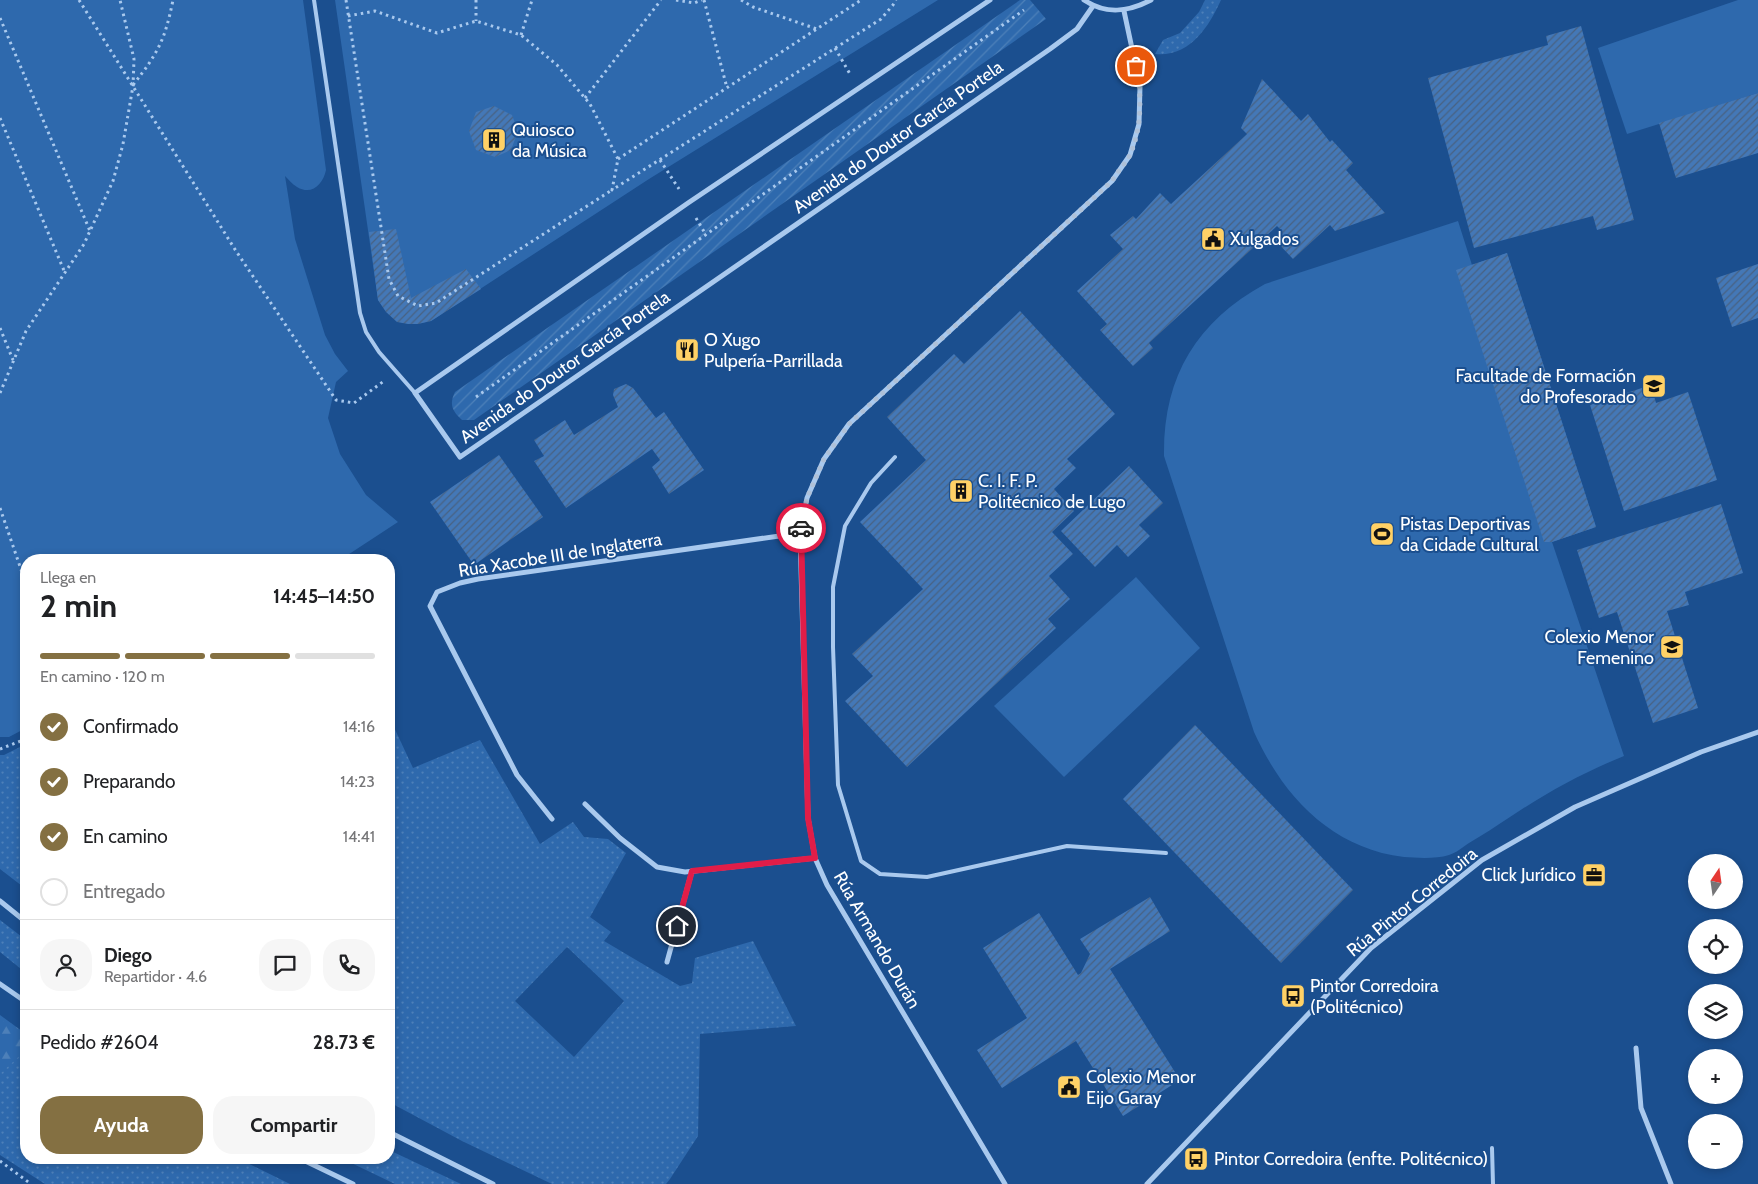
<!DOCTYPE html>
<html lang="es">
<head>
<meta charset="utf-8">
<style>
	body { margin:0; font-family:Cabin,sans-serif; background:#f6f6f6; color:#202124; height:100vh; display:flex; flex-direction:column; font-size:19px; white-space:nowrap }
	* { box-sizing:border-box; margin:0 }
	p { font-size:16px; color:#757577 }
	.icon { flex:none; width:28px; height:28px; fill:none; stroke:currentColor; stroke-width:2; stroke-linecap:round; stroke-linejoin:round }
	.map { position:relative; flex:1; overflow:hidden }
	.panel { position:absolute; left:20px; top:554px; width:375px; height:610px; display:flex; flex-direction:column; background:#fff; border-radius:20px; box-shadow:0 2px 8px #0003 }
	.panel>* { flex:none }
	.needle { width:32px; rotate:13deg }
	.controls { position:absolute; left:1688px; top:854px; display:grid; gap:10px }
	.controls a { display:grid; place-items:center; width:55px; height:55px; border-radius:50%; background:#fff; box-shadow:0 2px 8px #0003; font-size:25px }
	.pin { position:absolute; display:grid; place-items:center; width:42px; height:42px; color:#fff; margin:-21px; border:2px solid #fff; border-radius:50%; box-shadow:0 1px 5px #0007 }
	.courier { position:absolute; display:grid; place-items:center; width:50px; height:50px; margin:-25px; border:4px solid #e11d48; border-radius:50%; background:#fff; color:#222; box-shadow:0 1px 6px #0007 }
	.head em { font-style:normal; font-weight:800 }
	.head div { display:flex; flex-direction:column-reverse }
	.head { display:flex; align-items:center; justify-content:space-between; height:85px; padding:0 20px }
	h1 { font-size:32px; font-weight:800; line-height:38px }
	.bar { display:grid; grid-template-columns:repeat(4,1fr); gap:8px 5px; align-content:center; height:60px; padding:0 20px }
	.bar i { height:6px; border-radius:4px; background:#e0e0e0 }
	.bar .active { background:#847042 }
	.bar p { grid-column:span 4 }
	.line { display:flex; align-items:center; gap:12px; padding:0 20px; border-top:1px solid #e0e0e0 }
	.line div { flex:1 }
	.round { display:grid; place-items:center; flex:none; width:52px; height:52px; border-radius:20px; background:#f6f6f6 }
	ol { padding:0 20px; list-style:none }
	li { display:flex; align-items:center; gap:15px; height:55px }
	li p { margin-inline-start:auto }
	li .icon { padding:5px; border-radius:50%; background:#847042; color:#fff; stroke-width:4 }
	li:last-child { color:#757577 }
	li i { width:28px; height:28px; border:2px solid #e0e0e0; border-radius:50% }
	.primary-button { display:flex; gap:10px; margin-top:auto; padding:10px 20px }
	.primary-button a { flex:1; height:58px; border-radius:20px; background:#847042; color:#fff; font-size:20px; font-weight:800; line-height:58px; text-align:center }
	.primary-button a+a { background:#f6f6f6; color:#202124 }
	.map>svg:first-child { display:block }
</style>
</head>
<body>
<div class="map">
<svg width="1758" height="1184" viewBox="0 0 1758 1184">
	<defs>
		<pattern id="grass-dots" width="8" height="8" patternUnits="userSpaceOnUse" patternTransform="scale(1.25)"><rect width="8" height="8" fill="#2e69ad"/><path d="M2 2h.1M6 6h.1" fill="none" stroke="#4d80b9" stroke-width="1.8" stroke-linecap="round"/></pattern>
		<pattern id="forest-firs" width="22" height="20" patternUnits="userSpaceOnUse" patternTransform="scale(1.25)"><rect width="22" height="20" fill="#2e69ad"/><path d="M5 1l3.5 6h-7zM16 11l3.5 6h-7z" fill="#4d80b9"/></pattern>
		<pattern id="garden-furrows" width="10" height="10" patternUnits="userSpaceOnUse" patternTransform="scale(1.25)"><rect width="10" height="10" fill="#2e69ad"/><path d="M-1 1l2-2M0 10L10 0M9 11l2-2" fill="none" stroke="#4d80b9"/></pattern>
		<pattern id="building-hatch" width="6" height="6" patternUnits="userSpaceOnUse" patternTransform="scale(1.25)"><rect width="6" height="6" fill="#4478b7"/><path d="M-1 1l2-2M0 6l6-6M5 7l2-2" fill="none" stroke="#486282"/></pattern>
	</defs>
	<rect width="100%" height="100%" fill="#1b4f8f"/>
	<g fill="url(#grass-dots)" fill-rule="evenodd">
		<path d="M1205,0H1221C1208,28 1190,57 1155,54L1163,40L1180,33L1199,12Z"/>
		<path d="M392,723L413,768L480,740L540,844L573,822L584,837L608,839L626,853L590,917L611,932L604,941L680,986L692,983L695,958L753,941L796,1026L700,1034L698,1136L670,1179L666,1184H552L462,1141L389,1102V724ZM567,947L624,1001L574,1057L515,1001Z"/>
		<polygon points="26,744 26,889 0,869 0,755 4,755"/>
		<polygon points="0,920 26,940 26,973 0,952"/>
		<polygon points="0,1015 26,1034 26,1158 237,1158 290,1184 45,1184 0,1155"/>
		<polygon points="389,1150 461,1184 395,1184 341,1158 389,1158"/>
	</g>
	<polygon fill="url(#forest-firs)" points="0,1019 26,1038 26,1050 0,1074"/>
	<g fill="#2e69ad">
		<path d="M0,0H303L326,170C323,184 312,196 297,187C292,184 288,179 285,176L295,239L325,335L335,354L348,371L336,382L328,418L340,454L366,495L398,522L340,560H26V728L9,737H0Z"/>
		<path d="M335,0H938L649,179L431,321C404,327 393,323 378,300Z"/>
		<polygon points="1738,0 1758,0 1758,93 1627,134 1598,48"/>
		<path d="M1458,221L1472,265L1507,253L1596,527L1552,542L1624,756C1584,772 1546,793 1510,817C1496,826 1483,835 1469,843C1463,847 1456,853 1449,855C1436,859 1418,858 1404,857C1331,848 1283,796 1254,732L1164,456C1163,377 1196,322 1265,284Z"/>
		<polygon points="1136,577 1200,648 1064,777 994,706"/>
	</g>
	<path fill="url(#garden-furrows)" d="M1020,0H1030L1046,19L474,420H462C452,411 449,404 455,392Z"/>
	<g fill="url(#building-hatch)">
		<polygon points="1581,26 1634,220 1597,230 1593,216 1474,248 1428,78 1548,45 1546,36"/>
		<polygon points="1262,79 1301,121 1308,114 1330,142 1332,140 1353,163 1346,170 1385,213 1335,231 1330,225 1293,259 1273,238 1281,230 1277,226 1149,343 1153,348 1133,366 1100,330 1107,324 1077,291 1123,249 1110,235 1133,216 1136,219 1160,193 1171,204 1247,134 1241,128"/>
		<polygon points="1758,93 1758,153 1676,178 1659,123"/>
		<polygon points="494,106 512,115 518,131 511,150 495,157 476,150 469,131 476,112"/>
		<polygon points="396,229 411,298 466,269 481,289 431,321 418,324 408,324 397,322 386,312 378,300 369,232"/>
		<polygon points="1507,253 1596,527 1552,542 1544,542 1456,270"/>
		<polygon points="1758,264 1758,318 1732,327 1716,278"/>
		<polygon points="1020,311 1115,414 1067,459 1076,468 1054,489 1074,511 1052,532 1073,554 1049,576 1070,599 1048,619 1056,628 907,767 845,701 873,676 852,654 923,589 860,522 926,460 887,417 954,354 964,364"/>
		<polygon points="626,384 633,388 656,418 664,412 704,470 669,494 652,467 660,460 652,449 566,508 534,461 544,456 534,440 565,420 574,435 618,407 613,395 614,389"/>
		<polygon points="1651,385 1656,403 1688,392 1717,480 1624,511 1590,405"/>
		<polygon points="499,455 543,517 474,565 430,502"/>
		<polygon points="1129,466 1163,503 1139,525 1150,536 1128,557 1117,545 1095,567 1061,531"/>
		<polygon points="1721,504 1743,573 1685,592 1689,605 1667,611 1698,708 1653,723 1617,612 1599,618 1577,550"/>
		<polygon points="1195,725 1353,890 1281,963 1123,799"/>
		<polygon points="1150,897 1170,931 1110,969 1180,1080 1123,1116 1076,1041 1002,1088 977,1050 1027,1018 983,948 1039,913 1078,975 1081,973 1090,954 1080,939"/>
	</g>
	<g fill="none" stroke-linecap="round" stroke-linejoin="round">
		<g stroke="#a9c9ee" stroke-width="3" stroke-dasharray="2.5 4" stroke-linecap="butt">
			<polyline points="79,0 236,251 336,400 354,403 384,381"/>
			<polyline points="346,0 389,279 398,296 418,306 436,303 612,190"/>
			<polyline points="476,0 476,21"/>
			<polyline points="676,0 694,3 702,0"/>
			<polyline points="704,0 727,88"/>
			<polyline points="741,0 753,7 817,29"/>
			<polyline points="348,16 375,11 437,33 476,21 521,35 557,65 590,104 618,159 612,190 881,19 893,5 896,0"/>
			<polyline points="0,18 90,231"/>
			<polyline points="521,35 532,0"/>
			<polyline points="835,48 850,74"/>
			<path d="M133,85C158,53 165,40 173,0"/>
			<polyline points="585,98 661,0"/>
			<polyline points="0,118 65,273"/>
			<polyline points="618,159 861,0"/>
			<polyline points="660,160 679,189"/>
			<polyline points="696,218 706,235"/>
			<polyline points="0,328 13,360"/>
			<polyline points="0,393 26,331 84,244 113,181 123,144 133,86 134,59 120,0"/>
			<polyline points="476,397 1024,10"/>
			<polyline points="0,508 26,584"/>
			<polyline points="0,749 26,739"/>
			<polyline points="0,1161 31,1184"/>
		</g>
		<g stroke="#a9c9ee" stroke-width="4">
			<polyline points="314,0 360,313 366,332 379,352 415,393"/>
			<polyline points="895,457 871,483 845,526 833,587 833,647 838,785 861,861 880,874 927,877 1067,846 1166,853"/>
			<polyline points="1492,1148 1493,1184"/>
		</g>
		<g stroke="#a9c9ee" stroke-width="5">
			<polyline points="990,0 688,203 415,393 460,457 1050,49 1077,29 1093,6"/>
			<path d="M1084,0C1106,15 1128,12 1151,0"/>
			<polyline points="585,804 620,838 657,867 685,872 815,858"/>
			<polyline points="552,819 517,775 430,606 437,592 460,583 478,579 800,533"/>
			<polyline points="0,901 26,922"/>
			<polyline points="667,962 692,871"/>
			<polyline points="0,984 26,1002"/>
			<polyline points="1636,1048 1641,1108 1671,1184"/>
			<polyline points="389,1132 493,1184"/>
			<polyline points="299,1158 353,1184"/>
			<polyline points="1005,1184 827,885 815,858 808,818 800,533 807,498 824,459 849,424 1112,181 1130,155 1139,124 1140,86 1124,11"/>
			<polyline points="1147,1184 1371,948 1482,860 1575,807 1701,752 1758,732"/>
		</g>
	</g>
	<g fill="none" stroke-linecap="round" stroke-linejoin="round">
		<path stroke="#afc1d8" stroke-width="5" stroke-dasharray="0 9" d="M801,528L807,498L824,459L849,424L1112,181C1117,172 1125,164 1130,155C1142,128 1142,95 1136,66"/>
		<polyline stroke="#e11d48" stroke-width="6" points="677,926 692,871 815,858 808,818 801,528"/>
	</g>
	<defs>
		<symbol id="building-square" viewBox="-11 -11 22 22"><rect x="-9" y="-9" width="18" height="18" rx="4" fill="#ffd166" stroke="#1b4f8f"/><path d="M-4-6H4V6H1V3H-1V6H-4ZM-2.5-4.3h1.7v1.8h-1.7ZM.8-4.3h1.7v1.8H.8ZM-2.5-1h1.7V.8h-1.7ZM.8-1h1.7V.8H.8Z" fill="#111"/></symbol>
		<symbol id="civic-square" viewBox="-11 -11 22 22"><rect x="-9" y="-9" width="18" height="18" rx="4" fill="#ffd166" stroke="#1b4f8f"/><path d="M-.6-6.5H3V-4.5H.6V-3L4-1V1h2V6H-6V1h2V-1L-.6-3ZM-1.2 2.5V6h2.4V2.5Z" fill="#111"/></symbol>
		<symbol id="restaurant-square" viewBox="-11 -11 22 22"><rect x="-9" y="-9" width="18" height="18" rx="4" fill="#ffd166" stroke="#1b4f8f"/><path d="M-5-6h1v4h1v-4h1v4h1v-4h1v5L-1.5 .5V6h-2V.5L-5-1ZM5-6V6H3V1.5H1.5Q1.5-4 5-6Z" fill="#111"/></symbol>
		<symbol id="university-square" viewBox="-11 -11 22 22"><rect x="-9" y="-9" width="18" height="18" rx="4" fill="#ffd166" stroke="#1b4f8f"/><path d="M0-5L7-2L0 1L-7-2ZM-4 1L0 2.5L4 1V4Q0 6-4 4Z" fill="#111"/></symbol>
		<symbol id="stadium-square" viewBox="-11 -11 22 22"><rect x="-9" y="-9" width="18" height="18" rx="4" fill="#ffd166" stroke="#1b4f8f"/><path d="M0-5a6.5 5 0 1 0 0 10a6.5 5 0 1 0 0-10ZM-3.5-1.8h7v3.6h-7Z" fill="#111"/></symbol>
		<symbol id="school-square" viewBox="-11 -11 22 22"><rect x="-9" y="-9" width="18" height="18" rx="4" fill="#ffd166" stroke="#1b4f8f"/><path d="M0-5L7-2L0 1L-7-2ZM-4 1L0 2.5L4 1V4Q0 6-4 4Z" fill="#111"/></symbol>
		<symbol id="office-square" viewBox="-11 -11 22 22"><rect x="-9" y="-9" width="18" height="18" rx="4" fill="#ffd166" stroke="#1b4f8f"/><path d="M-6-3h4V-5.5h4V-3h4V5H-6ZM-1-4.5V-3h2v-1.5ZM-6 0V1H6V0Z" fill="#111"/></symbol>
		<symbol id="bus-square" viewBox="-11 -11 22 22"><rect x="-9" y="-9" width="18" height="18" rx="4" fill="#ffd166" stroke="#1b4f8f"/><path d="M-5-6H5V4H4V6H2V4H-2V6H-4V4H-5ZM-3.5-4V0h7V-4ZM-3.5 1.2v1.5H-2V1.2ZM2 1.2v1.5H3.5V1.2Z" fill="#111"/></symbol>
	</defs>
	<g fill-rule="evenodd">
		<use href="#building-square" x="480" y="126" width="28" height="28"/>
		<use href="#civic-square" x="1199" y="225" width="28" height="28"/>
		<use href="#restaurant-square" x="673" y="336" width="28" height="28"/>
		<use href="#university-square" x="1640" y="372" width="28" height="28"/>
		<use href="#building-square" x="947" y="477" width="28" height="28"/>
		<use href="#stadium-square" x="1368" y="520" width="28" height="28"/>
		<use href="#school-square" x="1658" y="633" width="28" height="28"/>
		<use href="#office-square" x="1580" y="861" width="28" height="28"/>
		<use href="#bus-square" x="1279" y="982" width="28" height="28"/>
		<use href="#civic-square" x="1055" y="1073" width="28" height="28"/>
		<use href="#bus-square" x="1182" y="1145" width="28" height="28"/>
	</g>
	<g text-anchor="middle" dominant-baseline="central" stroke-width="4" stroke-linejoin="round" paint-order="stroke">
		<g font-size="18" fill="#fff" stroke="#1b4f8f" text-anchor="start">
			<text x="512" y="130">Quiosco<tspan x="512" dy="21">da Música</tspan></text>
			<text x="1230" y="239">Xulgados</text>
			<text x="704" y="340">O Xugo<tspan x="704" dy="21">Pulpería-Parrillada</tspan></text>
			<text x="1636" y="376" text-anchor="end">Facultade de Formación<tspan x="1636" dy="21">do Profesorado</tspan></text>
			<text x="978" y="481">C. I. F. P.<tspan x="978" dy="21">Politécnico de Lugo</tspan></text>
			<text x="1400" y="524">Pistas Deportivas<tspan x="1400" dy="21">da Cidade Cultural</tspan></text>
			<text x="1654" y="637" text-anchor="end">Colexio Menor<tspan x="1654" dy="21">Femenino</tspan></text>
			<text x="1576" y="875" text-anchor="end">Click Jurídico</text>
			<text x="1310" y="986">Pintor Corredoira<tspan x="1310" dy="21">(Politécnico)</tspan></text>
			<text x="1086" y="1077">Colexio Menor<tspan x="1086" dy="21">Eijo Garay</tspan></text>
			<text x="1214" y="1159">Pintor Corredoira (enfte. Politécnico)</text>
		</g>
		<g font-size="18" fill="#fff" stroke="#1b4f8f">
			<text transform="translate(898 137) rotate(-35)">Avenida do Doutor García Portela</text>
			<text transform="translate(565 367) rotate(-35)">Avenida do Doutor García Portela</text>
			<text transform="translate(560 555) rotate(-9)">Rúa Xacobe III de Inglaterra</text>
			<text transform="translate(1412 902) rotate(-39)">Rúa Pintor Corredoira</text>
			<text transform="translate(877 940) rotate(60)">Rúa Armando Durán</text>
		</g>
	</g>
</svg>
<div class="controls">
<a><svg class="needle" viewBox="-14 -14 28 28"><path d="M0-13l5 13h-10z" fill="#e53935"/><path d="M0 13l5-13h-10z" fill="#757577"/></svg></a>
<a><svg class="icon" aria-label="locate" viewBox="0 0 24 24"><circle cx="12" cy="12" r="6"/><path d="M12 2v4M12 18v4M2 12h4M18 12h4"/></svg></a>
<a><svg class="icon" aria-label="layers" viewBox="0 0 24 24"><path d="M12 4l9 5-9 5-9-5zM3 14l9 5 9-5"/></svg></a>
<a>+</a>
<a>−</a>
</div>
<div class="pin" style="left:1136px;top:66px;background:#ea580c"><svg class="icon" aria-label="bag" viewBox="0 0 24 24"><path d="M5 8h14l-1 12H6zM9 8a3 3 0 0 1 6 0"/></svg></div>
<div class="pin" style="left:677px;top:926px;background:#1f2937"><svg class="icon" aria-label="home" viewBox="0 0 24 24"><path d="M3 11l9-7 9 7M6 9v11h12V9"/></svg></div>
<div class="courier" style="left:801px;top:528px"><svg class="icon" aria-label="car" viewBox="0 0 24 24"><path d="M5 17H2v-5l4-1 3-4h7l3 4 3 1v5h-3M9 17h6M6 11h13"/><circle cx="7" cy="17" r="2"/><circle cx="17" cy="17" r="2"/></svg></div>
<section class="panel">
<div class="head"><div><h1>2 min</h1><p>Llega en</p></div><em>14:45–14:50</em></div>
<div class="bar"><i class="active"></i><i class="active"></i><i class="active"></i><i></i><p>En camino · 120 m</p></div>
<ol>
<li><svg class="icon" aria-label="check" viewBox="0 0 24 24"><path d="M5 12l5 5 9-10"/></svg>Confirmado<p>14:16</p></li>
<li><svg class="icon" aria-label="check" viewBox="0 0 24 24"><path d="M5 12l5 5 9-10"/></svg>Preparando<p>14:23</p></li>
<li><svg class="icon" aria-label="check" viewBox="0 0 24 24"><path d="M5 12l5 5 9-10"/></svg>En camino<p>14:41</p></li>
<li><i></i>Entregado</li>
</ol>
<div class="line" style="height:90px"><a class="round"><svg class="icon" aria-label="person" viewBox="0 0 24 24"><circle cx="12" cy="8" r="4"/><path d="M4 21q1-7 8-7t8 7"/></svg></a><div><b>Diego</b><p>Repartidor · 4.6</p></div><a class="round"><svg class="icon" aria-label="chat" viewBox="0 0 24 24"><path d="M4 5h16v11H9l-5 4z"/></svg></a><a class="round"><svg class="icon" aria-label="phone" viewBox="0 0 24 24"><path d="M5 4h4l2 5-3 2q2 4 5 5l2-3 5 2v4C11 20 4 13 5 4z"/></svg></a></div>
<div class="line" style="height:65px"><div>Pedido #2604</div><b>28.73 €</b></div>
<div class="primary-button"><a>Ayuda</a><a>Compartir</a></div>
</section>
</div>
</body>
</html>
